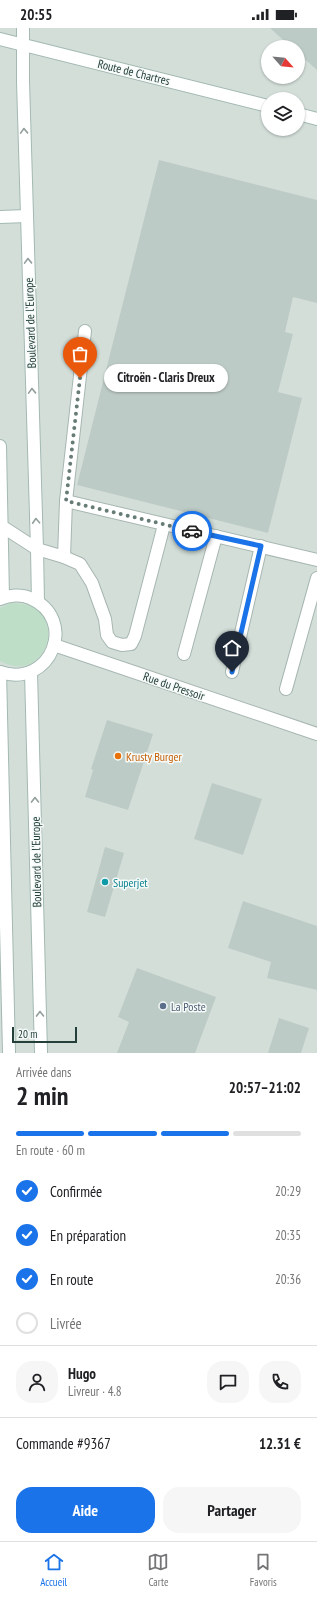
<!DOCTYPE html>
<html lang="fr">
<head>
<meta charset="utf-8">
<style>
	body { margin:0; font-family:"PT Sans Narrow",sans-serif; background:#f6f6f6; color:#202124; height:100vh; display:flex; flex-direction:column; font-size:15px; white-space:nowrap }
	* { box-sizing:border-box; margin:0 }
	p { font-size:13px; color:#757577 }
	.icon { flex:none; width:22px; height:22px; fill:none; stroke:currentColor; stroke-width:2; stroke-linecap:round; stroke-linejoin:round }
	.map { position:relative; height:1025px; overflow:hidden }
	.details { display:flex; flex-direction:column; background:#fff; flex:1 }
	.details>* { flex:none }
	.needle { width:26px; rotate:117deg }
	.controls { position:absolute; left:261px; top:12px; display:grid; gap:8px }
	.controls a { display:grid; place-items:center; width:44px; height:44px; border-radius:50%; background:#fff; box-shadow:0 1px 3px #0004; font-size:20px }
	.scale { position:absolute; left:12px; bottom:10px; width:65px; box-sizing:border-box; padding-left:4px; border:2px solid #243f39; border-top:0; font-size:11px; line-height:14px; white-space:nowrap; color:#243f39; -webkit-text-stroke:3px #f5faf8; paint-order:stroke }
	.pin { position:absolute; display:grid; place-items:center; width:34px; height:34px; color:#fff; margin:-41px -17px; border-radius:50% 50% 50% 0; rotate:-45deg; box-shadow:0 0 4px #0007 }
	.pin .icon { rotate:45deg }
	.courier { position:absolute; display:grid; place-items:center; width:40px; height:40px; margin:-20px; border:3px solid #1a73e8; border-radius:50%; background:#fff; color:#222; box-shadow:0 1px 5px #0007 }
	.bubble { position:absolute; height:28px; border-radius:14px; background:#fff; box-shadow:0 1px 3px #0004; font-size:13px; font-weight:700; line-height:28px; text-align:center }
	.head em { font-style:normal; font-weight:700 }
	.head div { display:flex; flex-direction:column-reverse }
	.head { display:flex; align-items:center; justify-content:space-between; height:68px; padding:0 16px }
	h1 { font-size:26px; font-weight:700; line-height:30px }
	.bar { display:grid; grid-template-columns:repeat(4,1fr); gap:6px 4px; align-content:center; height:48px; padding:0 16px }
	.bar i { height:5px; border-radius:3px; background:#e0e0e0 }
	.bar .selected { background:#1a73e8 }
	.bar p { grid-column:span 4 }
	.line { display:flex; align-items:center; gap:10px; padding:0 16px; border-top:1px solid #e0e0e0 }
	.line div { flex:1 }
	.round { display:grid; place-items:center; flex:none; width:42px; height:42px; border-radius:16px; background:#f6f6f6 }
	ol { padding:0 16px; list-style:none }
	li { display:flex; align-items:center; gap:12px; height:44px }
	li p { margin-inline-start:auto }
	li .icon { padding:4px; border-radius:50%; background:#1a73e8; color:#fff; stroke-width:4 }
	li:last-child { color:#757577 }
	li i { width:22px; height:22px; border:2px solid #e0e0e0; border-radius:50% }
	.button { display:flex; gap:8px; margin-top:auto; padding:8px 16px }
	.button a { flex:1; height:46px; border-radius:16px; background:#1a73e8; color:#fff; font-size:16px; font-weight:700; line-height:46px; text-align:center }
	.button a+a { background:#f6f6f6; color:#202124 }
	.status { display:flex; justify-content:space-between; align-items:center; height:28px; padding:0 20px; background:#fff; direction:ltr }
	.status svg { height:11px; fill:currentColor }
	.tab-bar { display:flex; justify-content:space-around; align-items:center; height:56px; border-top:1px solid #e0e0e0; background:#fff; font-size:11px; color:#757577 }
	.tab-bar a { display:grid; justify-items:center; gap:2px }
	.tab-bar .selected { color:#1a73e8 }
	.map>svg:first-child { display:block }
</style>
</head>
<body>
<div class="status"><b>20:55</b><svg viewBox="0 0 49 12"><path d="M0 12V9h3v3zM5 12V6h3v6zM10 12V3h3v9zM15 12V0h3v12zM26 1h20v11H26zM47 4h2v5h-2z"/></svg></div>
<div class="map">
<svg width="317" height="1025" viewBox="0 0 317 1025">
	<rect width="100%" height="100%" fill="#e5eeea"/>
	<path fill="#d3ded9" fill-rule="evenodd" d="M0,0H317V1025H0ZM268,19H298V49H268ZM268,71H298V101H268Z"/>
	<path fill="#bedec8" d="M11,575C73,574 49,660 0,633V580Z"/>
	<g fill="#bdcbc6">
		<polygon points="270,0 317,0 317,42 298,25 298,19 291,19"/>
		<polygon points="159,132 317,172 317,275 293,269 285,304 293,306 278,364 302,370 268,505 77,457"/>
		<polygon points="107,692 153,706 128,782 85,769 93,742 91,741"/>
		<polygon points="212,755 262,771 243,827 194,811"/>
		<polygon points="105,819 124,825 105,889 87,884"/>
		<polygon points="243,873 317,898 317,962 267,950 271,934 228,920"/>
		<polygon points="137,940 216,969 195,1025 117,1025 129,994 118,989"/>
		<polygon points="279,990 309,1000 301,1025 268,1025"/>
	</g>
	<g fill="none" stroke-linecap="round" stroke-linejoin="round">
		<defs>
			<g id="lane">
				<polyline points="66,473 317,532"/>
				<polyline points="0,497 37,521 64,529 66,473 85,303"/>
				<polyline points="64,529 80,536 92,555 105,591 107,607 112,614 122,617 131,616 135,608 164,497"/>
				<polyline points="184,626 216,508"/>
				<polyline points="232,644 261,518"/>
				<polyline points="286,661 317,550"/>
			</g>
			<polyline id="street" points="54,617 317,706"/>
			<g id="secondary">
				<polyline points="23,0 23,53 37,521 38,574"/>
				<polyline points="0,11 268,78"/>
				<polyline points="298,86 317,91"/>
				<polyline points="0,189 27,188"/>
				<polyline points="0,418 3,569"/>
				<path d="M0,571C9,567 21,566 30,570C79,591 51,661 0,644"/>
				<polyline points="0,644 9,1025"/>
				<polyline points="31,644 41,1025"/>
			</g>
		</defs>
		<use href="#lane" stroke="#a7b6b1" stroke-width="14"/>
		<use href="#street" stroke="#a7b6b1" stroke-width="14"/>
		<use href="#secondary" stroke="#a3b9b2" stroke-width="14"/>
		<use href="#lane" stroke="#fff" stroke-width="12"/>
		<use href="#street" stroke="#fff" stroke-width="12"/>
		<use href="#secondary" stroke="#fff" stroke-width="12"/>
	</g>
	<defs><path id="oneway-chevron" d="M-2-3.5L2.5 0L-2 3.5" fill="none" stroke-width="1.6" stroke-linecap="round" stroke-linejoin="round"/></defs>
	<g stroke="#929f9c">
		<use href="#oneway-chevron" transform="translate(24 103) rotate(-92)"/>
		<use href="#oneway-chevron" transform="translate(28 233) rotate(-92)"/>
		<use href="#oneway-chevron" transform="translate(32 363) rotate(-92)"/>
		<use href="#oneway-chevron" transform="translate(36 493) rotate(-93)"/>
		<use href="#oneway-chevron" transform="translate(35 772) rotate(-91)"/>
		<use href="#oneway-chevron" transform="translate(40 986) rotate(-91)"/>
	</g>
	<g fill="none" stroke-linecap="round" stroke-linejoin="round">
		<polyline stroke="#687c77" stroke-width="4" stroke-dasharray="0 7.2" points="80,350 66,473 192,503"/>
		<polyline stroke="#1a73e8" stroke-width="5" points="192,503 261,518 232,644"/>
	</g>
	<circle fill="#e8710a" stroke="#f5faf8" stroke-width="1.5" cx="118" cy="728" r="4"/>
	<circle fill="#0f9aa8" stroke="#f5faf8" stroke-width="1.5" cx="105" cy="854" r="4"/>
	<circle fill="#5c6f8a" stroke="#f5faf8" stroke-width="1.5" cx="163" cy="978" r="4"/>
	<g text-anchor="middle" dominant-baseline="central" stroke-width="3" stroke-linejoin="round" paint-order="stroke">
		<g font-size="12" fill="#243f39" stroke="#f5faf8">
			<text transform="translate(134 44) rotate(14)">Route de Chartres</text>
			<text transform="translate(30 295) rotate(-92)">Boulevard de l'Europe</text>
			<text transform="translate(174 658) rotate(19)">Rue du Pressoir</text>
			<text transform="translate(36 834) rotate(-91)">Boulevard de l'Europe</text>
		</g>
		<g font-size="12" fill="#c56008" stroke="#f5faf8" text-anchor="start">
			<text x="126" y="728">Krusty Burger</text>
		</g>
		<g font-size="12" fill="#0d838f" stroke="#f5faf8" text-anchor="start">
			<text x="113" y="854">Superjet</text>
		</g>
		<g font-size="12" fill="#4e5e75" stroke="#f5faf8" text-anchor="start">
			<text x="171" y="978">La Poste</text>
		</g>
	</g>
</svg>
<div class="controls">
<a><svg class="needle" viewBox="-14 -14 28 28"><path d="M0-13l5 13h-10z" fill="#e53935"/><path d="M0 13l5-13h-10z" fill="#757577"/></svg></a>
<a><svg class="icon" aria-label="layers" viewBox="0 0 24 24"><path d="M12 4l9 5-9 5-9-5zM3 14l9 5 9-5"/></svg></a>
</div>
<div class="scale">20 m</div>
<div class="pin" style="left:80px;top:350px;background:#ea580c"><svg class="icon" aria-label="bag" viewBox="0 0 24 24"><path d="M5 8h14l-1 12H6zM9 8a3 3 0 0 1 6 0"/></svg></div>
<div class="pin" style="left:232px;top:644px;background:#1f2937"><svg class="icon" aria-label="home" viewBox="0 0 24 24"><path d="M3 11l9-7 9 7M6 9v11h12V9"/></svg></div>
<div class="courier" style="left:192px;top:503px"><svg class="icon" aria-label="car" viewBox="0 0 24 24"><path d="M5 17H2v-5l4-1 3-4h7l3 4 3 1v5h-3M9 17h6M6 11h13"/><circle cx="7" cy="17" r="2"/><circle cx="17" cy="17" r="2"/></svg></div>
<div class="bubble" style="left:104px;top:336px;width:124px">Citroën - Claris Dreux</div>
</div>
<section class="details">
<div class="head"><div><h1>2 min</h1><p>Arrivée dans</p></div><em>20:57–21:02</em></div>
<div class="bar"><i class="selected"></i><i class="selected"></i><i class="selected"></i><i></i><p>En route · 60 m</p></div>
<ol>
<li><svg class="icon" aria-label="check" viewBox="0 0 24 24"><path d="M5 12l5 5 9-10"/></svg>Confirmée<p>20:29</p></li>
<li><svg class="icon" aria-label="check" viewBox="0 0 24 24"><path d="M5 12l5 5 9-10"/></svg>En préparation<p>20:35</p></li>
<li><svg class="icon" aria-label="check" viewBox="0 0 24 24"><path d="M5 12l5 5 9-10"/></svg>En route<p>20:36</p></li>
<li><i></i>Livrée</li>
</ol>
<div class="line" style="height:72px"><a class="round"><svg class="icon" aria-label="person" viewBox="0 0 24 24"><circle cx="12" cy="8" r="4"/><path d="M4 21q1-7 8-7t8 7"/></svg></a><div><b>Hugo</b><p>Livreur · 4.8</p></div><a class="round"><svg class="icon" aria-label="chat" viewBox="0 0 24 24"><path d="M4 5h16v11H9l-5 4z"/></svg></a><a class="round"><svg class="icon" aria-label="phone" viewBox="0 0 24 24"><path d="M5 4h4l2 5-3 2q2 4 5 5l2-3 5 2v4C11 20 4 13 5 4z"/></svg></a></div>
<div class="line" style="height:52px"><div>Commande #9367</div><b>12.31 €</b></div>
<div class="button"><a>Aide</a><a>Partager</a></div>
</section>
<nav class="tab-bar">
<a class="selected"><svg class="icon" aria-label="home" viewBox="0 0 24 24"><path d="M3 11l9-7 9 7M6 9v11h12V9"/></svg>Accueil</a>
<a><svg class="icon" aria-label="map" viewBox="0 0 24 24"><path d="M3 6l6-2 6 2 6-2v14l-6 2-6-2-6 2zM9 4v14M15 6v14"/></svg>Carte</a>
<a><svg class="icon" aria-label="saved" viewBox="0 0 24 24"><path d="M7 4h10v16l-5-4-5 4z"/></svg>Favoris</a>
</nav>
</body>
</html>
